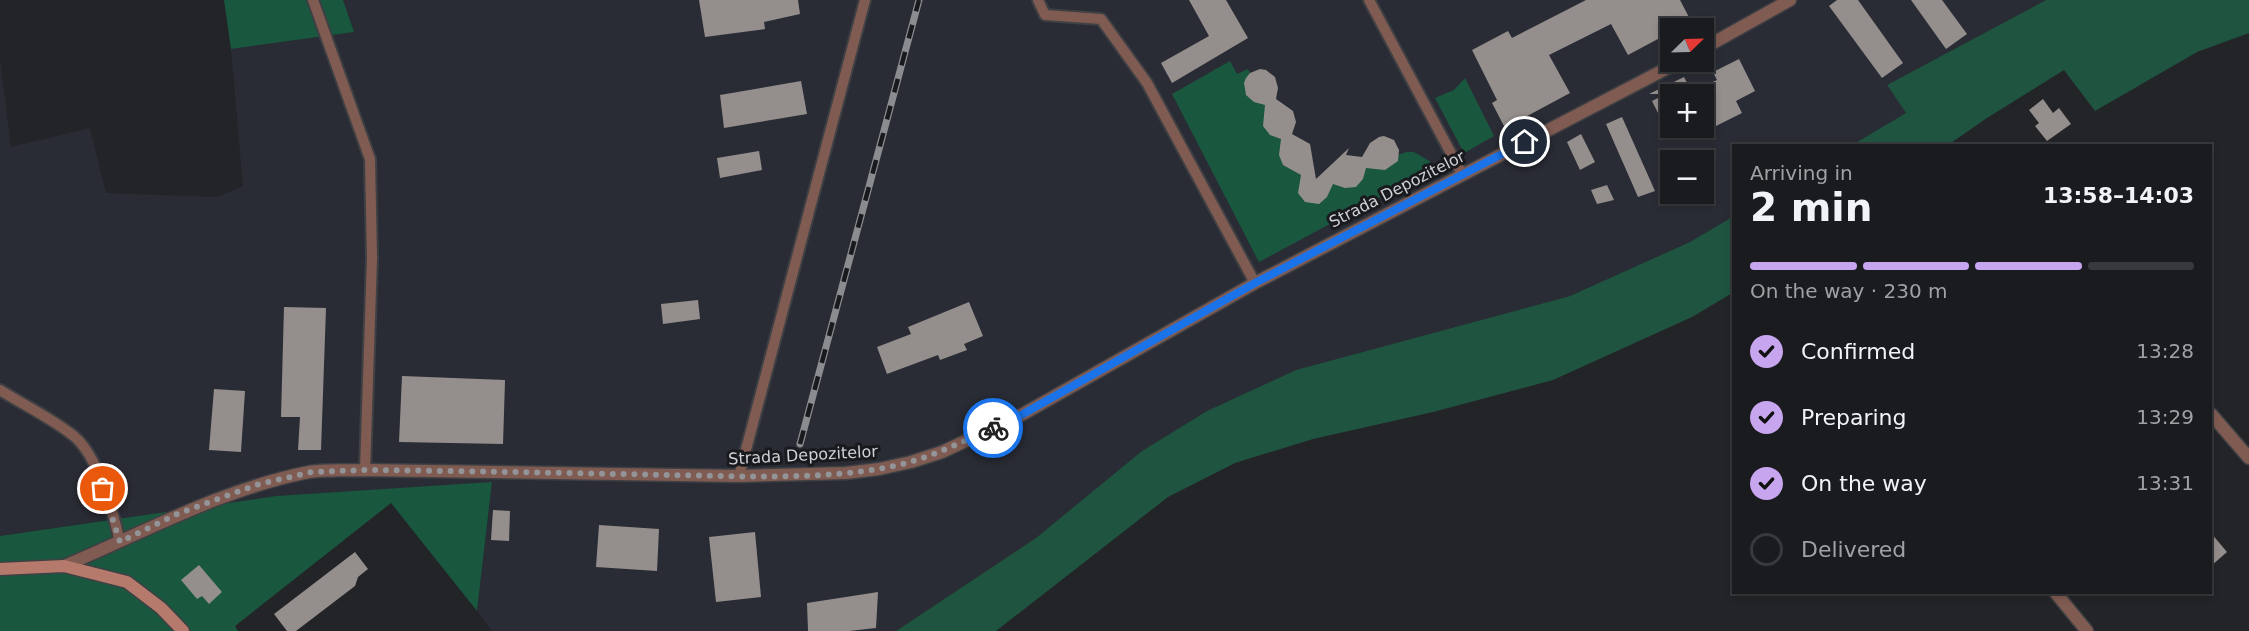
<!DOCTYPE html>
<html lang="en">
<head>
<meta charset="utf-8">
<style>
	body { margin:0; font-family:"DejaVu Sans",sans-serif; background:#27282b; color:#f1f3f6; height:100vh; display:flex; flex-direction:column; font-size:22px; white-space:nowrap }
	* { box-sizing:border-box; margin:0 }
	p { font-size:20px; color:#9fa1a4 }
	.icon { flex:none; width:33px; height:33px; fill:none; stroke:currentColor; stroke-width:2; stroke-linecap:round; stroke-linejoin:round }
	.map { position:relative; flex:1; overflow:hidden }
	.details { position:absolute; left:1732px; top:144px; width:480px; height:450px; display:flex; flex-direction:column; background:#1a1b1e; border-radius:0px; box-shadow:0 3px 9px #0003,0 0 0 2px #38393c }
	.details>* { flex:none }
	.needle { width:39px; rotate:67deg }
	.controls { position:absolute; left:1660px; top:18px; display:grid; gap:12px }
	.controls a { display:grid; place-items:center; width:54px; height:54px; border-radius:0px; background:#1a1b1e; box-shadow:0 3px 9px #0003,0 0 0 2px #38393c; font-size:30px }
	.pin { position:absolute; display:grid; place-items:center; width:51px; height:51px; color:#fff; margin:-26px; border:3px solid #fff; border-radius:50%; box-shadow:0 2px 6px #0007 }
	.courier { position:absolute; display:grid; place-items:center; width:60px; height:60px; margin:-30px; border:4px solid #1a73e8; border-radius:50%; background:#fff; color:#222; box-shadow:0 2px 8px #0007 }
	.head em { font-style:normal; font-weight:800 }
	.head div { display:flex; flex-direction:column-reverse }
	.head { display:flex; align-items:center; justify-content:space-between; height:102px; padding:0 18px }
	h1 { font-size:39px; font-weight:800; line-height:45px }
	.bar { display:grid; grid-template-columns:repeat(4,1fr); gap:9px 6px; align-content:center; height:72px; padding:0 18px }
	.bar i { height:8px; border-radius:4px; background:#38393c }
	.bar .active { background:#c8a6ef }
	.bar p { grid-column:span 4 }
	ol { padding:0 18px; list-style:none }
	li { display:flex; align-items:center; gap:18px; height:66px }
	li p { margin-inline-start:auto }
	li .icon { padding:6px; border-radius:50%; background:#c8a6ef; color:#111; stroke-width:4 }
	li:last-child { color:#9fa1a4 }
	li i { width:33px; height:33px; border:3px solid #38393c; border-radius:50% }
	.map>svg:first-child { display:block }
</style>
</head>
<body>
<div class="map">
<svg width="2249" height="631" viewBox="0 0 2249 631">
	<rect width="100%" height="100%" fill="#232428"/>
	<path fill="#2a2c35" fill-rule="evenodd" d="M343,0H2046L1887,85L1906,113L1852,145L1734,146V216L1690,242L1570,296L1296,370L1207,411L1142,451L1036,538L896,631H492L477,611L492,483L276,496L0,536V59L11,147L90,128L106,193L217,197L243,186L231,49L354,32ZM1671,28H1704V62H1671ZM1671,94H1704V128H1671ZM1671,160H1704V194H1671Z"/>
	<g fill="#19573f">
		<polygon points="224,0 343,0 354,32 231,49"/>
		<polygon points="1230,61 1237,74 1248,69 1314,187 1406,152 1414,152 1438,166 1259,262 1172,94"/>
		<polygon points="1465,78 1494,136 1464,153 1435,98 1454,90"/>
		<polygon points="492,482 477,611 391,503 235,626 238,631 0,631 0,536 276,496"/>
	</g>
	<g fill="#1f5540">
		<polygon points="2046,0 2249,0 2249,33 2197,52 2095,111 2064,70 1987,118 1948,145 1852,145 1906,113 1887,85"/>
		<polygon points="1734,216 1734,292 1692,317 1553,380 1433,412 1313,439 1235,463 1168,497 996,631 896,631 1036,538 1142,451 1207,411 1296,370 1570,296 1690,242"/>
	</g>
	<g fill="#948f8c">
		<polygon points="699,0 798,0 800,14 764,22 765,29 705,37"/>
		<polygon points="1189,0 1226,0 1248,38 1172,83 1161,63 1209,36"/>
		<polygon points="1586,0 1680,0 1691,21 1677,28 1671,28 1671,32 1628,55 1611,24 1549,55 1570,93 1505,128 1492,103 1497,100 1472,50 1508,31 1512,38"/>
		<polygon points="1837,0 1858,0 1903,63 1882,78 1829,6"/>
		<polygon points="1911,0 1942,0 1967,34 1946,49"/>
		<polygon points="1739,59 1755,91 1736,101 1742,113 1712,128 1709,124 1704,126 1704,86 1717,80 1713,72"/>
		<polygon points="1260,69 1266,70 1275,77 1278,88 1276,99 1293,111 1296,122 1292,134 1310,144 1316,179 1349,148 1346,155 1362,157 1370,143 1379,137 1384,136 1394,140 1399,150 1398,161 1385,170 1366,168 1363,179 1356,187 1345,188 1333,184 1327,197 1319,204 1305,202 1298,193 1301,175 1283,165 1279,155 1281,139 1270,135 1263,126 1265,105 1254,102 1246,95 1244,83 1246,78 1250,73"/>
		<polygon points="1684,77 1693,94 1671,94 1671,139 1652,101 1666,94 1649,94"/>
		<polygon points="801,81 807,114 724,128 720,95"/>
		<polygon points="2043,99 2053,113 2059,108 2071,124 2047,141 2035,126 2039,123 2029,110"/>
		<polygon points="1622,117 1655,191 1638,197 1606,124"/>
		<polygon points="1581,134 1595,162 1580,170 1567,142"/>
		<polygon points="759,151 762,170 720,178 717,158"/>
		<polygon points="1607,185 1614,200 1597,204 1591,190"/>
		<polygon points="698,300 700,319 663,324 661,304"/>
		<polygon points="969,302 983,336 964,344 967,350 940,360 938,355 887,374 877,347 911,334 908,327"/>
		<polygon points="284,307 326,308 321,450 298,450 300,417 281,417"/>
		<polygon points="402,376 505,380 503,444 399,442"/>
		<polygon points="214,389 245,391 241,452 209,450"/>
		<polygon points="493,510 510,511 509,541 491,540"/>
		<polygon points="599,525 659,529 657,571 596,567"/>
		<polygon points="755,532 761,597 716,602 709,537"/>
		<polygon points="2211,533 2227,552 2211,566"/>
		<polygon points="355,552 368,569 358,577 355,586 296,631 287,631 274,614"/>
		<polygon points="199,565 222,592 209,604 202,596 197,599 181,580"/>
		<polygon points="878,592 876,628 849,631 808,631 807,603"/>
	</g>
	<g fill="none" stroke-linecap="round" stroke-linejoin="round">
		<defs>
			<g id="service">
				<polyline points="313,0 370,159 372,258 365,470"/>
				<polyline points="1038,0 1045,15 1101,19 1147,83 1255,283"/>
				<polyline points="1369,0 1462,174"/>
				<path d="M0,390C22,404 55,420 75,437C99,458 113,512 120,542"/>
				<polyline points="739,476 865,0"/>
			</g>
			<g id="minor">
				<polyline points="1704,48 1790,0"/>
				<polyline points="2211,414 2249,458"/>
				<path d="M64,566C145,532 222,489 309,472C327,469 347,471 365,470L739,476L846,473L879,469L911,462L942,452L1023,414L1255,283L1679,62"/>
				<polyline points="2055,592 2087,631"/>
			</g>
			<polyline id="secondary" points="0,569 64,566 127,582 161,608 183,631"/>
		</defs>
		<use href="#service" stroke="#3f4044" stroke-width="14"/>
		<use href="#minor" stroke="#3f4044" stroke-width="15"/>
		<use href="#secondary" stroke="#3f4044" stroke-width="15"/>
		<use href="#service" stroke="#805b52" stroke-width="10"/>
		<use href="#minor" stroke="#805b52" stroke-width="12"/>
		<use href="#secondary" stroke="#b57a6b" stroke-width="12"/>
		<defs>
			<polyline id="rail" points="800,444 919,0"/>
		</defs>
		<use href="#rail" stroke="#8b8c8f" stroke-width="7"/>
		<use href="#rail" stroke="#191a1e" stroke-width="4.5" stroke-dasharray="14" stroke-linecap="butt"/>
	</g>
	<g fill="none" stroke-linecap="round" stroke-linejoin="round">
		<path stroke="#939498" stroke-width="6" stroke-dasharray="0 10.8" d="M103,489L120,542L177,514L259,484L312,472L365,470C466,471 568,473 669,475C738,476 810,480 878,469C919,463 956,445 993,428"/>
		<polyline stroke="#1a73e8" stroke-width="8" points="993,428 1023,414 1255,283 1525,142"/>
	</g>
	<g text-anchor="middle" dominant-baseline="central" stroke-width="6" stroke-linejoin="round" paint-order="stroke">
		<g font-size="16" fill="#d0d1d4" stroke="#191a1e">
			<text transform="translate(1397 189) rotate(-27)">Strada Depozitelor</text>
			<text transform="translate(803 455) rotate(-3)">Strada Depozitelor</text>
		</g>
	</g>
</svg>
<div class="controls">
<a><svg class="needle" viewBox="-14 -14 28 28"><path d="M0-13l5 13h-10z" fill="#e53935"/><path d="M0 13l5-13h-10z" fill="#9fa1a4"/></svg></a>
<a>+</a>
<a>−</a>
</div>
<div class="pin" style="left:103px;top:489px;background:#ea580c"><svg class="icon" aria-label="bag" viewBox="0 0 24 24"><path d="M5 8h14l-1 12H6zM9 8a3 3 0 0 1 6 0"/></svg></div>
<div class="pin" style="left:1525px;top:142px;background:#1f2937"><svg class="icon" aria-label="home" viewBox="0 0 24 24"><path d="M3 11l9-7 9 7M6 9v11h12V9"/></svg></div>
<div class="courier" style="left:993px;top:428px"><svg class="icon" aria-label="bike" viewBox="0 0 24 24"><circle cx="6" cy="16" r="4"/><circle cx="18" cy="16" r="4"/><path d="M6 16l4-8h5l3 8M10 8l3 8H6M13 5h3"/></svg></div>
<section class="details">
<div class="head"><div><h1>2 min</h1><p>Arriving in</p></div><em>13:58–14:03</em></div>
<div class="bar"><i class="active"></i><i class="active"></i><i class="active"></i><i></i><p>On the way · 230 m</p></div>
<ol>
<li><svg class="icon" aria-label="check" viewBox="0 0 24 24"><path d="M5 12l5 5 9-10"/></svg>Confirmed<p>13:28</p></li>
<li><svg class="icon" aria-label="check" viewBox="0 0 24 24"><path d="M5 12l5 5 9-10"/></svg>Preparing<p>13:29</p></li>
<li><svg class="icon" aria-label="check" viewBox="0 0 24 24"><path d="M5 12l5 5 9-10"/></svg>On the way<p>13:31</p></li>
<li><i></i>Delivered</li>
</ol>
</section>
</div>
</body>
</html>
